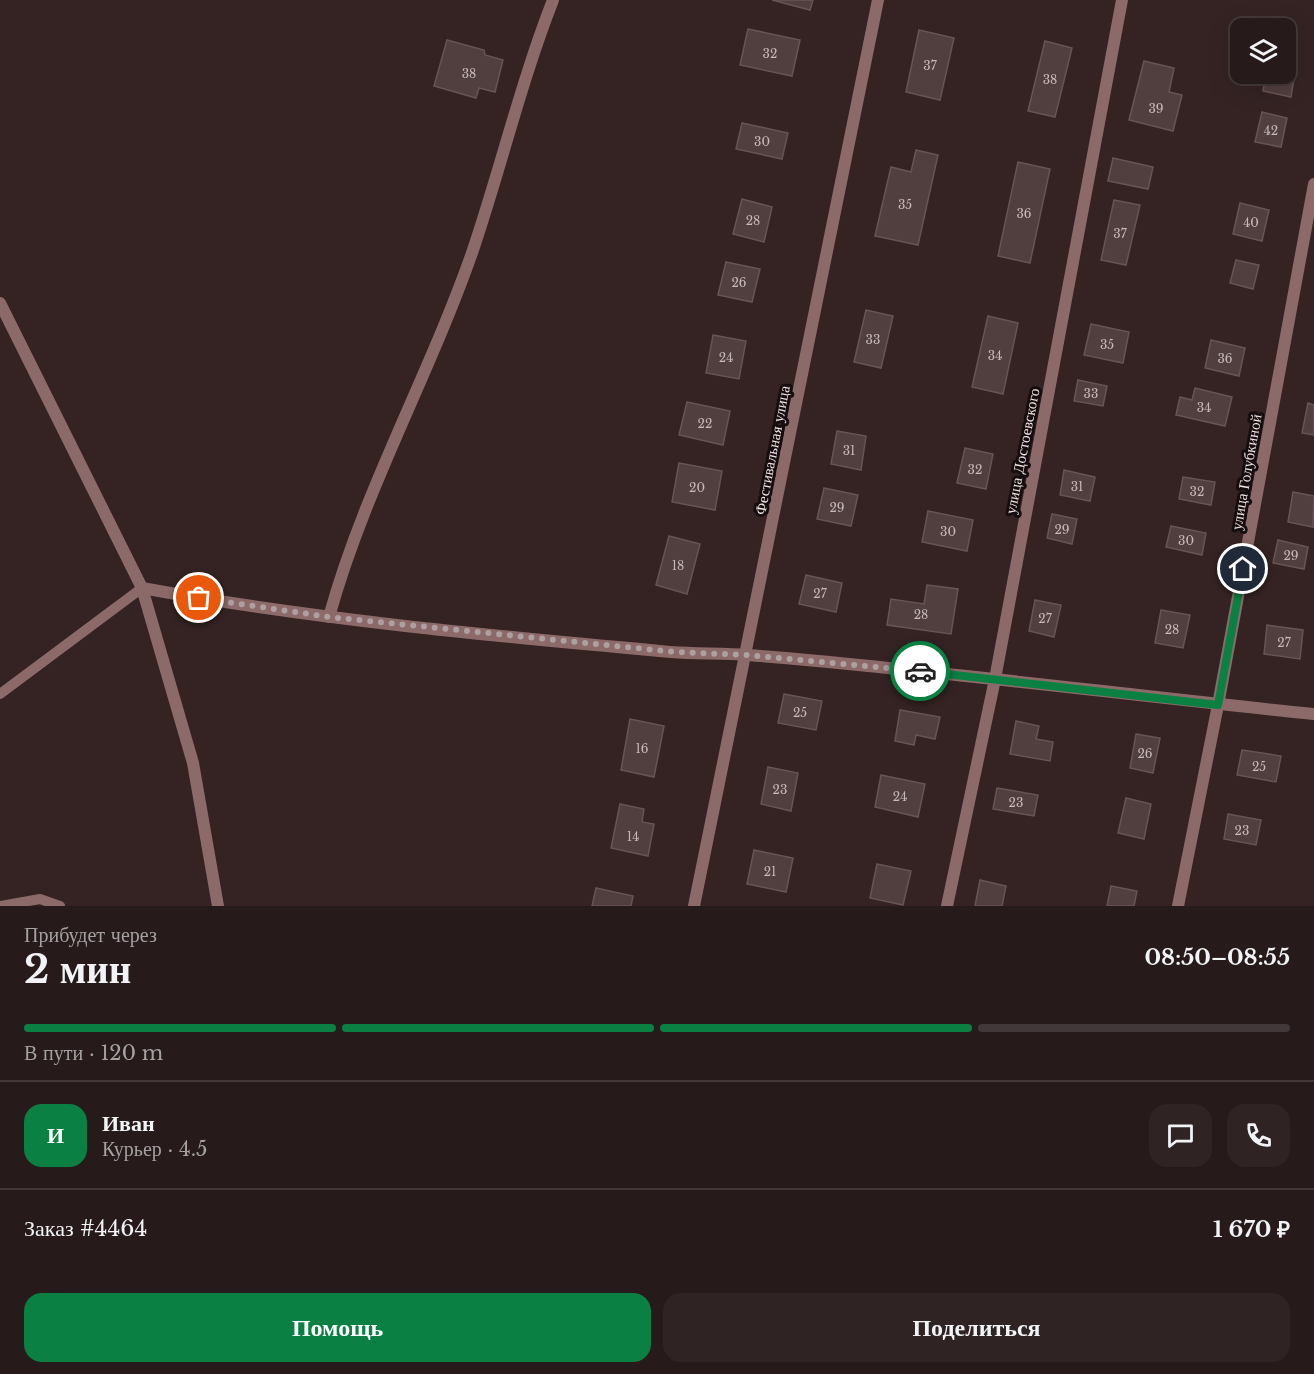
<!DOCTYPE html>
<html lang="ru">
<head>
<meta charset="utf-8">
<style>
	body { margin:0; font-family:"Libre Baskerville",serif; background:#2f2323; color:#f1f3f6; height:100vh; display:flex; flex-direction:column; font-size:22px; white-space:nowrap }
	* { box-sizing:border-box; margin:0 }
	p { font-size:20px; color:#a4a1a2 }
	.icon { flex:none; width:33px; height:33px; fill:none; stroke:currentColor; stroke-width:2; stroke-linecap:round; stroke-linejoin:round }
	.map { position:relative; height:906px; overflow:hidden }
	.details { display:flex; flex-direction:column; background:#271a1a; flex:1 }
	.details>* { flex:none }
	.buttons { position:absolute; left:1230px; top:18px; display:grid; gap:12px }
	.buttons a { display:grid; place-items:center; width:66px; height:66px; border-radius:12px; background:#271a1a; box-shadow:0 6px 24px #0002,0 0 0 2px #433839; font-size:30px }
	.pin { position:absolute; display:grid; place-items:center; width:51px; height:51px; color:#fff; margin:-26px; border:3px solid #fff; border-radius:50%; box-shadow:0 2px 6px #0007 }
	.courier { position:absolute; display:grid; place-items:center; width:60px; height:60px; margin:-30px; border:4px solid #0b8043; border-radius:50%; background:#fff; color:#222; box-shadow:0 2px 8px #0007 }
	.headline em { font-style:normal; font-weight:700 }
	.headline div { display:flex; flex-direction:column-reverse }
	.headline { display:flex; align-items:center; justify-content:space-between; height:102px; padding:0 24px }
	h1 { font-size:39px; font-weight:700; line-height:45px }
	.bar { display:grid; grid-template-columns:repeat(4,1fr); gap:9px 6px; align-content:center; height:72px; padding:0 24px }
	.bar i { height:8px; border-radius:4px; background:#433839 }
	.bar .current { background:#0b8043 }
	.bar p { grid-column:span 4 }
	.line { display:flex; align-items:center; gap:15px; padding:0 24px; border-top:2px solid #433839 }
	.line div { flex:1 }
	.round { display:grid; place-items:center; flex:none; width:63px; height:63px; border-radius:18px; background:#2f2323 }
	.cta { display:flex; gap:12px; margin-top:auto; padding:12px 24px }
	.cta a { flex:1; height:69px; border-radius:18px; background:#0b8043; color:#fff; font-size:24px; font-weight:700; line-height:69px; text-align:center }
	.cta a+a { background:#2f2323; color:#f1f3f6 }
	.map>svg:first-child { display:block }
</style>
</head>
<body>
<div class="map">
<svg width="1314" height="906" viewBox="0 0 1314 906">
	<rect width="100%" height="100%" fill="#342322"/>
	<g fill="#513e3e" stroke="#685454" stroke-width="1.5">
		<polygon points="772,0 813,0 810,10"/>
		<polygon points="748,29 800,40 792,76 740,65"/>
		<polygon points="919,30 954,38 940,100 906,92"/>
		<polygon points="447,40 484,50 485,55 503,60 495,92 479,88 476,98 434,86"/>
		<polygon points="1045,41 1072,48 1055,117 1028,111"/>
		<polygon points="1144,61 1174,68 1169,92 1182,95 1173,131 1129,120"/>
		<polygon points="1286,70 1295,72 1291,97 1263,91 1266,74 1286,74"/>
		<polygon points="1262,112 1287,118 1281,147 1255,142"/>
		<polygon points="742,123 788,133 782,159 736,149"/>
		<polygon points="916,150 938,155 918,245 875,236 891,167 911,172"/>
		<polygon points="1113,158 1153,167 1148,189 1108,181"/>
		<polygon points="1018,162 1050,169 1030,263 998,256"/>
		<polygon points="742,199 772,207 764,242 733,234"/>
		<polygon points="1114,200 1140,205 1126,265 1101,260"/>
		<polygon points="1240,203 1269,210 1262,241 1233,234"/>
		<polygon points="1236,260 1259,265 1253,289 1230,283"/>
		<polygon points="726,262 760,269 752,302 718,295"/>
		<polygon points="866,310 893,316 881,368 854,362"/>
		<polygon points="988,316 1018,323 1003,394 972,387"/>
		<polygon points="1091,324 1129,332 1123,363 1084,355"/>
		<polygon points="713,335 746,341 739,379 706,373"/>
		<polygon points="1211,340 1245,348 1239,376 1205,368"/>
		<polygon points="1078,380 1107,386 1103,406 1074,401"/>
		<polygon points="1195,388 1232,397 1225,426 1176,415 1180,397 1192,400"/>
		<polygon points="687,402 730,411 723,445 679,435"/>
		<polygon points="1308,403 1314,405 1314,435 1302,433"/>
		<polygon points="837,431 866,436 861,470 831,464"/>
		<polygon points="965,448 993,454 986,489 957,483"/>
		<polygon points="679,463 722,471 715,510 672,502"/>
		<polygon points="1064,470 1095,477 1090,501 1060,495"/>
		<polygon points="1183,477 1215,482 1211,505 1179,499"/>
		<polygon points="824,488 858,495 851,526 817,519"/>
		<polygon points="1293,492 1314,496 1313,527 1288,522"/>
		<polygon points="928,511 973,520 967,551 922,542"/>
		<polygon points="1052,514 1077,519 1072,544 1047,538"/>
		<polygon points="1171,526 1206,533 1202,555 1166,547"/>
		<polygon points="669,536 700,544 687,594 656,585"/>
		<polygon points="1278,540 1308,547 1304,569 1273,563"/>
		<polygon points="806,575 842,583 836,612 799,604"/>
		<polygon points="927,585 958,589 951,634 887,625 891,599 924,604"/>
		<polygon points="1035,600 1061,605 1054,637 1029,631"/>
		<polygon points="1161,610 1190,615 1183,648 1155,643"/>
		<polygon points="1267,625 1303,630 1300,659 1264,654"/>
		<polygon points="784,694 822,701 816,730 778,723"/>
		<polygon points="900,710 940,717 935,739 916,735 914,745 895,741"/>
		<polygon points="630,719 664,726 654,777 621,770"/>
		<polygon points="1016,721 1039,726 1036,739 1053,742 1050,761 1010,754"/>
		<polygon points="1136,734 1160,738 1153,773 1130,768"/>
		<polygon points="1242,750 1281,756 1276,782 1237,775"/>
		<polygon points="768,767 798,773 791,811 761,804"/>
		<polygon points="881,775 925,784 918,817 875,807"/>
		<polygon points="997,788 1038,795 1034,816 993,809"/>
		<polygon points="1126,798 1151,804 1144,839 1118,833"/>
		<polygon points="620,804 644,809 642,822 654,824 648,856 611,848"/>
		<polygon points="1228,814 1261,820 1256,845 1224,839"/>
		<polygon points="754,850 793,858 786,892 747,884"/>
		<polygon points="877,864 911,871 903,905 870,898"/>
		<polygon points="980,880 1006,886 1002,906 975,906"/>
		<polygon points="1111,886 1137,891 1134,906 1107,906"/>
		<polygon points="596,888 633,896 631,906 592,906"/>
	</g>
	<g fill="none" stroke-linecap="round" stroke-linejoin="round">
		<g stroke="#8c6a69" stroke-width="10">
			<polyline points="0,694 142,588"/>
			<polyline points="0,906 40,899 60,906"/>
		</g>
		<g stroke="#8c6a69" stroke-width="12">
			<polyline points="0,303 142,588 193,763 218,906"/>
			<path d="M142,588C317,620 495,636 671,652C697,654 723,653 748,655C937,670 1125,695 1314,714"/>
			<path d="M329,617C364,490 430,374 473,250C501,167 521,82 553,0"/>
			<polyline points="694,906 878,0"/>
			<polyline points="947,906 995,679 1122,0"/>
			<polyline points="1178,906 1218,705 1314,184"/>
		</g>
	</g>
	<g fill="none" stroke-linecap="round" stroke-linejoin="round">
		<polyline stroke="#aea0a0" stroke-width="6" stroke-dasharray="0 10.8" points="199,598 329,617 675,652 746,655 920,671"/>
		<polyline stroke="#0b8043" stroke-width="8" points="920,671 1218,705 1243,569"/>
	</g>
	<g text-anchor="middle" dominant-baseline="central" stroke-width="6" stroke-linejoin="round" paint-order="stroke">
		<g font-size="12" fill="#c8baba">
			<text x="770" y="53">32</text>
			<text x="930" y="65">37</text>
			<text x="469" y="73">38</text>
			<text x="1050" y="79">38</text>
			<text x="1156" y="108">39</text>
			<text x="1271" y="130">42</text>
			<text x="762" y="141">30</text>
			<text x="905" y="204">35</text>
			<text x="1024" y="213">36</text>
			<text x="753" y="220">28</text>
			<text x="1251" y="222">40</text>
			<text x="1120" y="233">37</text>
			<text x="739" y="282">26</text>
			<text x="873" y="339">33</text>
			<text x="1107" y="344">35</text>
			<text x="995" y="355">34</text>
			<text x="726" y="357">24</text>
			<text x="1225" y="358">36</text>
			<text x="1091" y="393">33</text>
			<text x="1204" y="407">34</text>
			<text x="705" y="423">22</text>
			<text x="849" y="450">31</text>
			<text x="975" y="469">32</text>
			<text x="1077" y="486">31</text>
			<text x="697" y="487">20</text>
			<text x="1197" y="491">32</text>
			<text x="837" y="507">29</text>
			<text x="1062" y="529">29</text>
			<text x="948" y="531">30</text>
			<text x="1186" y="540">30</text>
			<text x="1291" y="555">29</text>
			<text x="678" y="565">18</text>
			<text x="820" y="593">27</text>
			<text x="921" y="614">28</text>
			<text x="1045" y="618">27</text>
			<text x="1172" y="629">28</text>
			<text x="1284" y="642">27</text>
			<text x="800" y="712">25</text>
			<text x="642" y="748">16</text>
			<text x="1145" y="753">26</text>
			<text x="1259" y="766">25</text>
			<text x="780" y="789">23</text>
			<text x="900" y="796">24</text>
			<text x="1016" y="802">23</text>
			<text x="1242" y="830">23</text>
			<text x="633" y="836">14</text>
			<text x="770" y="871">21</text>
		</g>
		<g font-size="15" fill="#f0e4e4" stroke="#160e0e">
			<text transform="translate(772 450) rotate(-79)">Фестивальная улица</text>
			<text transform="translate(1022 451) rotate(-79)">улица Достоевского</text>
			<text transform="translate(1246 472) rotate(-80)">улица Голубкиной</text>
		</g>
	</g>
</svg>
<div class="buttons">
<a><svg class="icon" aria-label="layers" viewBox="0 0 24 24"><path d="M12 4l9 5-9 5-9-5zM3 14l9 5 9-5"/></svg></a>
</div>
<div class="pin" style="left:199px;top:598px;background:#ea580c"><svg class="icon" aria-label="bag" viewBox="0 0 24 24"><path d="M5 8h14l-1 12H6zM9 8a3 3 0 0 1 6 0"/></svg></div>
<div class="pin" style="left:1243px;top:569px;background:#1f2937"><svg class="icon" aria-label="home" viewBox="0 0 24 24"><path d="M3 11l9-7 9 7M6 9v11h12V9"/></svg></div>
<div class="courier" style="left:920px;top:671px"><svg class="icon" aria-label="car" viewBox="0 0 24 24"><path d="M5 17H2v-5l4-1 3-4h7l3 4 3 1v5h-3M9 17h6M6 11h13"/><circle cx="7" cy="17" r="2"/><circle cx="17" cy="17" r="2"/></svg></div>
</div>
<section class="details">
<div class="headline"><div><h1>2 мин</h1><p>Прибудет через</p></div><em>08:50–08:55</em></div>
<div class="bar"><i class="current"></i><i class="current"></i><i class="current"></i><i></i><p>В пути · 120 m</p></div>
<div class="line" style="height:108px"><b class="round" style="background:#0b8043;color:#fff">И</b><div><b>Иван</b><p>Курьер · 4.5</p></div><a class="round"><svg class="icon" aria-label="chat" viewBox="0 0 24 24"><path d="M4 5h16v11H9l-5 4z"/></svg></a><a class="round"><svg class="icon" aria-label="phone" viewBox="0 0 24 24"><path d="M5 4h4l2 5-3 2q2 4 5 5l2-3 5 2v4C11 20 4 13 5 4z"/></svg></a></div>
<div class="line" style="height:78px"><div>Заказ #4464</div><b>1 670 ₽</b></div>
<div class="cta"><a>Помощь</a><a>Поделиться</a></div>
</section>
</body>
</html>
